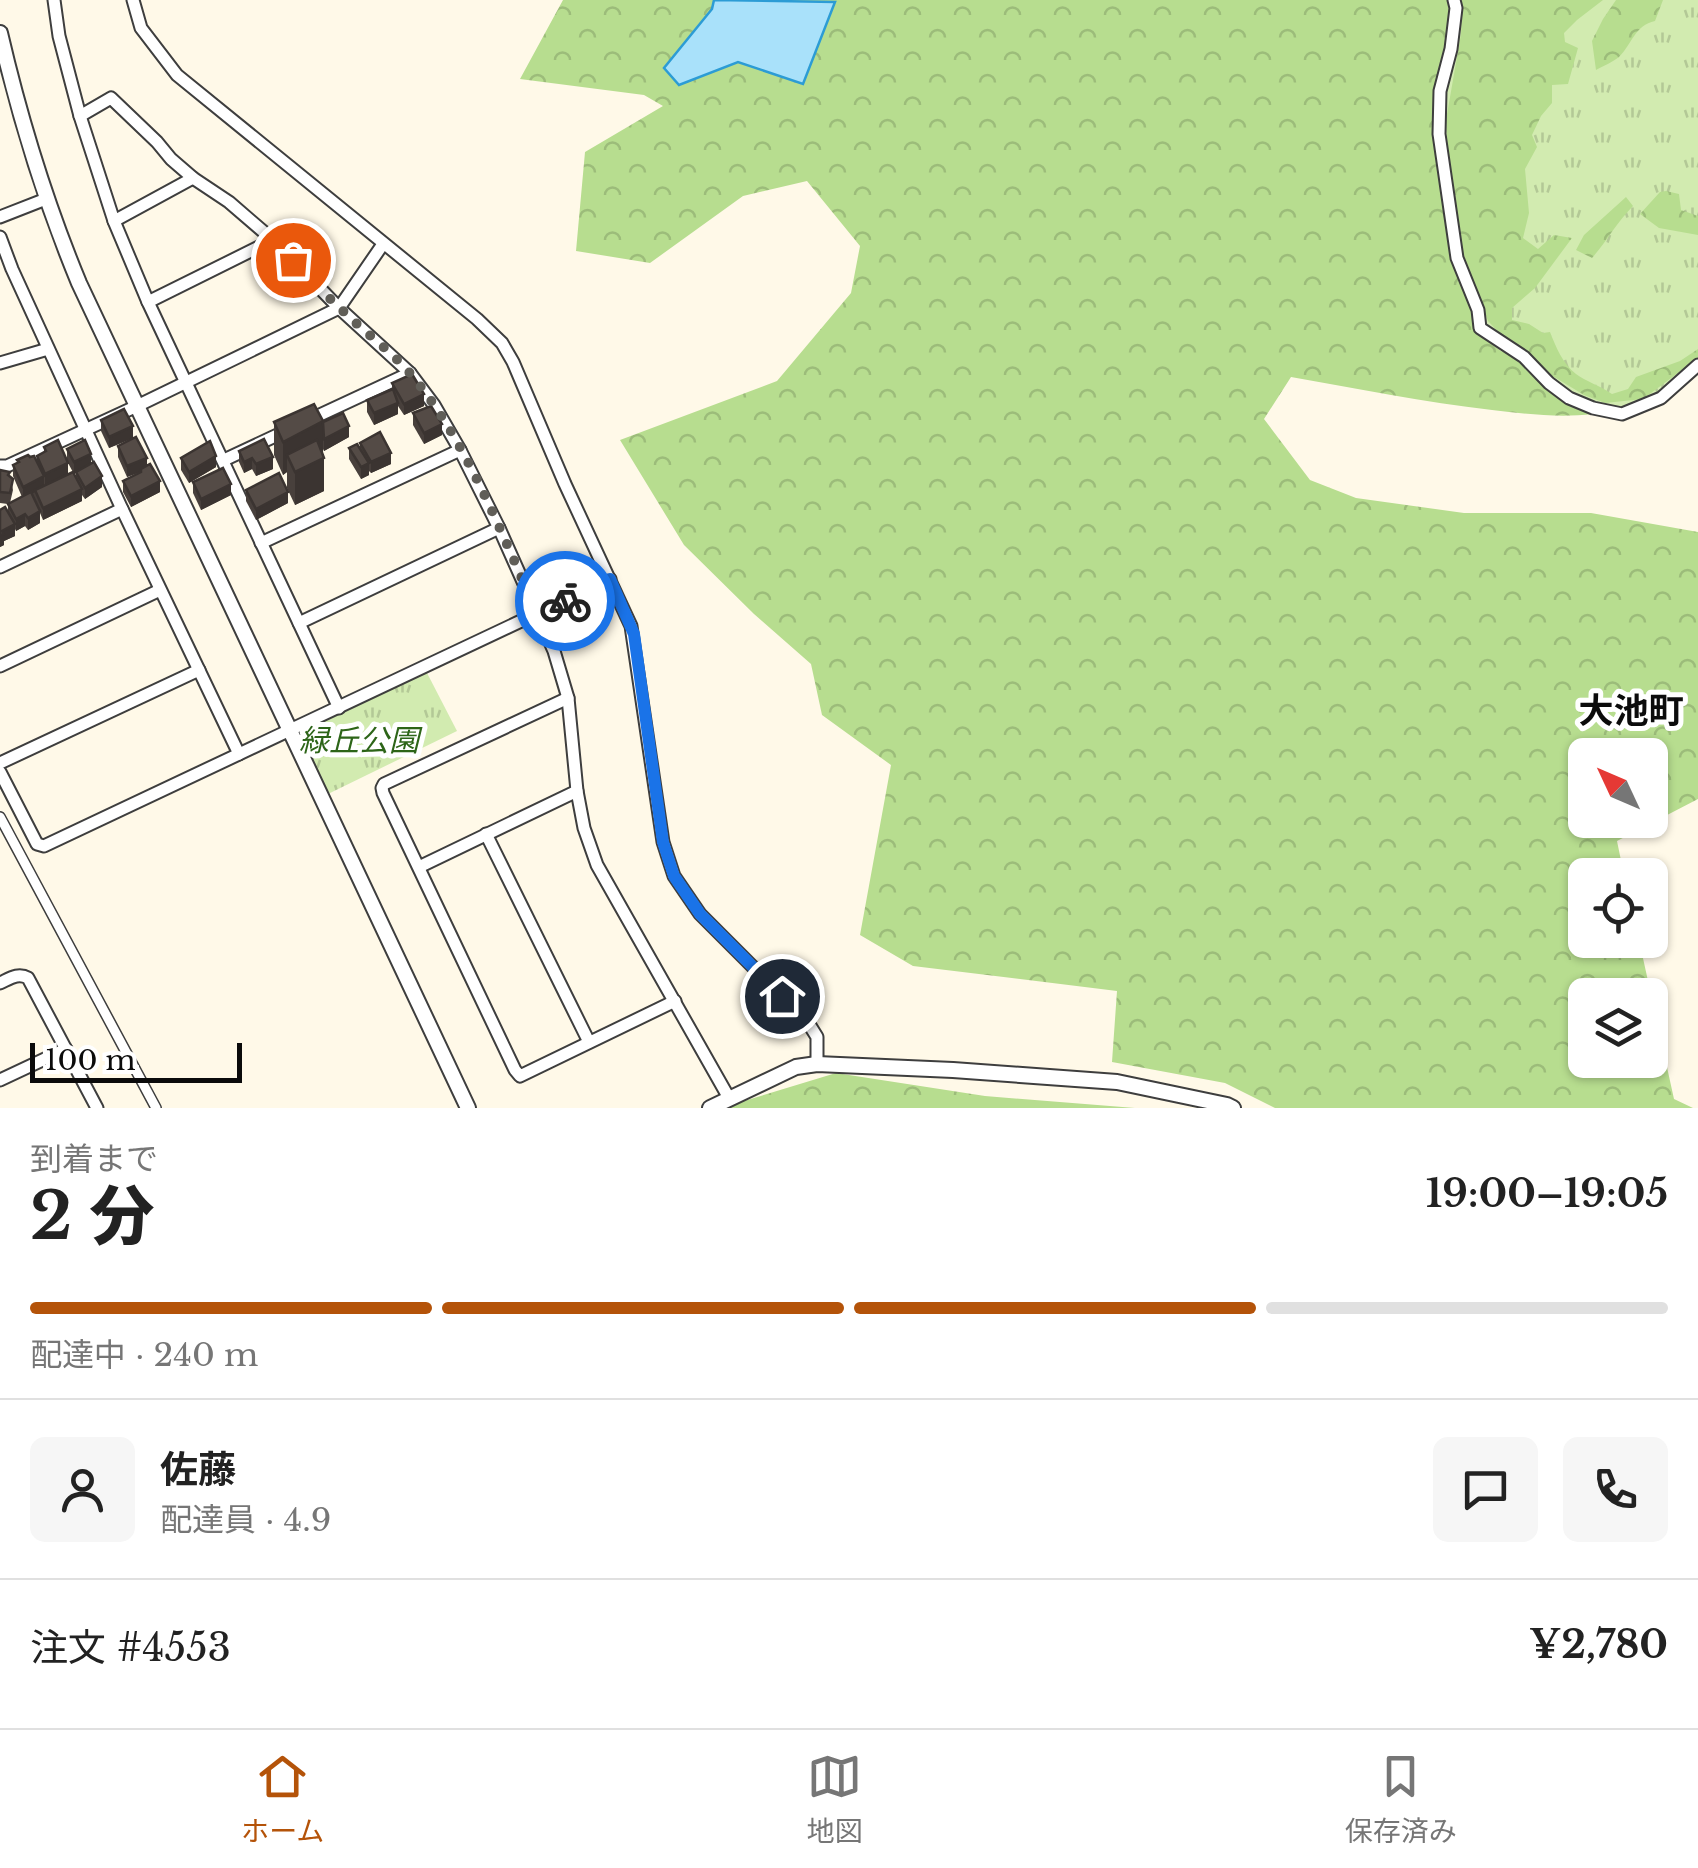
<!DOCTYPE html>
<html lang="ja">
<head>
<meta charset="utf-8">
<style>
	body { margin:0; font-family:"Libre Baskerville","Noto Sans JP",serif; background:#f6f6f6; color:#222; height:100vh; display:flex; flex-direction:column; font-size:38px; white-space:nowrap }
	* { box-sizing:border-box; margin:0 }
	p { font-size:32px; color:#767676 }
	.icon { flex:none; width:55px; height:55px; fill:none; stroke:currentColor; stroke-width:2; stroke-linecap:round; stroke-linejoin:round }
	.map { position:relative; height:1108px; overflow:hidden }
	.details { display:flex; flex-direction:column; background:#fff; flex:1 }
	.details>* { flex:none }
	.needle { width:65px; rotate:314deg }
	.fabs { position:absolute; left:1568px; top:738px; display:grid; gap:20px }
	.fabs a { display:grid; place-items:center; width:100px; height:100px; border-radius:15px; background:#fff; box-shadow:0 2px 8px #0004; font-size:50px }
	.scale { position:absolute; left:30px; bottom:25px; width:212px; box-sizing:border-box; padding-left:10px; border:5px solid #0b0b0b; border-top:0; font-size:28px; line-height:35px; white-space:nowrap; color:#0b0b0b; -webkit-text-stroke:8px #fff; paint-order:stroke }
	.pin { position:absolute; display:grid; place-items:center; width:85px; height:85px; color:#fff; margin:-42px; border:5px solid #fff; border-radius:50%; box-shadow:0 2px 10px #0007 }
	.courier { position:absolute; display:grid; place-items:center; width:100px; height:100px; margin:-50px; border:8px solid #1a73e8; border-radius:50%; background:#fff; color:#222; box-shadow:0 2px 12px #0007 }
	.overview em { font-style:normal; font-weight:800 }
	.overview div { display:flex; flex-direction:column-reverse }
	.overview { display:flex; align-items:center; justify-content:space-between; height:170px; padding:0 30px }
	h1 { font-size:65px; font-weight:800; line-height:75px }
	.bar { display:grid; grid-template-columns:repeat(4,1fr); gap:15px 10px; align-content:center; height:120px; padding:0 30px }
	.bar i { height:12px; border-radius:8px; background:#e0e0e0 }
	.bar .on { background:#b45309 }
	.bar p { grid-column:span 4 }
	.line { display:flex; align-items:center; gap:25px; padding:0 30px; border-top:2px solid #e0e0e0 }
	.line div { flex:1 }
	.round { display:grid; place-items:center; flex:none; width:105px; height:105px; border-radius:15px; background:#f6f6f6 }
	.tab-bar { display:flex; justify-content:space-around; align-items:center; height:140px; border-top:2px solid #e0e0e0; background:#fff; font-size:28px; color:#767676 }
	.tab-bar a { display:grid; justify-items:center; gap:5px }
	.tab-bar .on { color:#b45309 }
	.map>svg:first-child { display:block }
</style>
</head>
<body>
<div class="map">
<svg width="1698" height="1108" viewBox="0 0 1698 1108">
	<defs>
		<pattern id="grass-tufts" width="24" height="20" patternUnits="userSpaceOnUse" patternTransform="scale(2.5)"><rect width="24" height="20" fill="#d2ebb0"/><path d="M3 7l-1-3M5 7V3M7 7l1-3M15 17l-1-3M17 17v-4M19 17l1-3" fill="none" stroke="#b3c896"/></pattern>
		<pattern id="forest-crowns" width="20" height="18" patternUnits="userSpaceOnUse" patternTransform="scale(2.5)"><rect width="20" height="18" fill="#b7dd8f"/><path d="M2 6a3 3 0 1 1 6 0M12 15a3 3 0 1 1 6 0" fill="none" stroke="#9cbc7a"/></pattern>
	</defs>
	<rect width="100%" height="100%" fill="#fff9e8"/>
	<g fill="url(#grass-tufts)">
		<polygon points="1459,0 1698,0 1698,360 1658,393 1623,408 1594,403 1573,395 1489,328 1461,259 1442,131 1443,90"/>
		<polygon points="426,671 457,731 328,794 297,731"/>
	</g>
	<g fill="url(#forest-crowns)" fill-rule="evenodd">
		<path d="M563,0H1450L1453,7L1447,51L1436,94L1466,293L1477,333L1501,351L1517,357L1573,405L1593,414C1559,418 1526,414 1492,410C1424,402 1358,389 1291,377L1264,419L1310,480L1356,498L1464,513H1591L1698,532V799L1617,841L1624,875H1585V940H1639L1674,1099L1693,1108H1275L1225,1083L1112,1062L1117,991L913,966L860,935L891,765L822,715L811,664L754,614L684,545L620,440L777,381L851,293L860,246L807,181L743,196L650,263L576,251L585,152L663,106L644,95L520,79ZM1585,755H1650V820H1585ZM1585,995H1650V1060H1585Z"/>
		<path d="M1462,0H1603L1577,20L1564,33L1565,42L1578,48L1568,84L1552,85V103L1541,116L1532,135L1537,147L1525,169L1529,213L1523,238L1538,249L1554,235L1572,238L1535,288L1512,308V320L1529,324L1543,333L1550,332C1556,347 1562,363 1576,374C1585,381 1601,386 1612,394L1628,389L1636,377L1680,361L1698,349V358L1643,399L1605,403L1584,395L1551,375L1533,356L1503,337L1488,321L1461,248L1450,184L1446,120L1461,34Z"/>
		<path d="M1616,0H1663L1655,21C1635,25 1632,44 1619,57C1613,62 1603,66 1596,70L1592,41L1603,19Z"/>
		<polygon points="1666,191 1679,194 1681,210 1698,216 1698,235 1659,228 1640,214 1660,192"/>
		<path d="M1626,197L1633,206C1617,222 1607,241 1592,258L1576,250L1584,235Z"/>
		<polygon points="836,1073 985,1096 1135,1108 729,1108 744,1101"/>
	</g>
	<polygon fill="#a9e1fa" stroke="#2c9cd5" stroke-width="2.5" points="714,0 835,2 803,84 738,62 679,85 664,68 712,9"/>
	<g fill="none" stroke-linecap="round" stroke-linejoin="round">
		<defs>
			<polyline id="pedestrian" points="0,817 156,1108"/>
			<g id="minor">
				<polyline points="54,0 59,36 80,116 114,221 148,302 339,708"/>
				<polyline points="133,0 141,28 177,75 477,319 502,343 513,362 565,484 631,626 663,842 674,876 700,914 807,1021 817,1037 817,1064"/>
				<polyline points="1454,0 1456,8 1451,49 1440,91 1439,134 1457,258 1478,310 1480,328 1524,357 1549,383 1569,398 1593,408 1622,414 1661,398 1698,365"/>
				<polyline points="80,116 111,98 157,142 171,159 193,178 229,202 273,240 339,308 410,373 434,405 460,450 499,528 554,651 568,698 577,791 584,828 597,865 729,1098"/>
				<polyline points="0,217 46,199"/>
				<polyline points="114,221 193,178"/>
				<polyline points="0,237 12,269 122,509 239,754"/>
				<polyline points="148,302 273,240"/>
				<polyline points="0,363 48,349"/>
				<polyline points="309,420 410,373"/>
				<polyline points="224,460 288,430"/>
				<polyline points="0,466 7,466 137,406 339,308 383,244"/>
				<polyline points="261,543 460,450"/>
				<polyline points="0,567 122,509"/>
				<polyline points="299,623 499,528"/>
				<polyline points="0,666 160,590"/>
				<polyline points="568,698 384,784 382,788 383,793 515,1070 520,1076 675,1001"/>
				<polyline points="0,763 199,670"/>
				<polyline points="0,772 37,844 44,846 610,579"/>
				<polyline points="486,834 589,1042"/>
				<polyline points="419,867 577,791"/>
				<path d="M0,983C9,979 18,972 28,978L97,1108"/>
				<polyline points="0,1080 66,1049"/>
			</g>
			<g id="tertiary">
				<path d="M0,33C20,119 45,201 79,283L468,1108"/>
				<polyline points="710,1108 796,1067 817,1064 953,1070 1117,1082 1227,1105 1233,1108"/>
			</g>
		</defs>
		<use href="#pedestrian" stroke="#3e3e3e" stroke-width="12"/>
		<use href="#minor" stroke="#3e3e3e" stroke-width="15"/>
		<use href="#tertiary" stroke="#3e3e3e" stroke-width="18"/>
		<use href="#pedestrian" stroke="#fff" stroke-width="9"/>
		<use href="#minor" stroke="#fff" stroke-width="11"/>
		<use href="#tertiary" stroke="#fff" stroke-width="14"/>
	</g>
	<g fill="#48403c" fill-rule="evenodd">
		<polygon points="392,383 424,406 404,415 398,406 398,414 374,425 367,412 367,400 392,390"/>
		<polygon points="413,413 442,435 424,444 413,425"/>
		<polygon points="101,420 133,438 109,448 101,431"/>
		<polygon points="323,421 349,437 324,451 323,449 324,491 295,505 287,488 287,472 283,475 274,455 274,422"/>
		<polygon points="360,443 391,464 371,473 369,471 369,475 361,479 349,459 349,448 360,448"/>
		<polygon points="118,446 147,466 160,492 131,507 123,492 123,481 141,472 127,477 118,457"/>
		<path d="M44,447L67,460V449L91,464L102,487L85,499L82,495V501L43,520L40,513V523L28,530L25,526L16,531L15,529V536L4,541V545L0,547V510L8,512V504L0,503V470L10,476L13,490L10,503L22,497L13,476V465L17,463V460L37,462V456L44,452ZM68,463L74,474L76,473V477L68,474Z"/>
		<polygon points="239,451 273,469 256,476 252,469 244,473 239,462"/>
		<polygon points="181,458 216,467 189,483 181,470"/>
		<polygon points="193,482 231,495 201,510 193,493"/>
		<polygon points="246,490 288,503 256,520 246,501"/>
	</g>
	<g fill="#3b3431">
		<polygon points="424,394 424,406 404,415 404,404"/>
		<polygon points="398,403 398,414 374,425 374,413"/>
		<polygon points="323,421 323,454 287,455 287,472 283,475 283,442"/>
		<polygon points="442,424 442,435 424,444 424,433"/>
		<polygon points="133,426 133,438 109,448 109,437"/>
		<polygon points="349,426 349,437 324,451 324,439"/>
		<polygon points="391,453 391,464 371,473 371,462"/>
		<polygon points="91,454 91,465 74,474 74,462"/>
		<polygon points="216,456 216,467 189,483 189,472"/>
		<polygon points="273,457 273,469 256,476 256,464"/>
		<polygon points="147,458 147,469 127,477 127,466"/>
		<polygon points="252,458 252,469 244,473 244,462"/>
		<polygon points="324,458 324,491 295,505 295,472"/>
		<polygon points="68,463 68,474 45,486 45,474"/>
		<polygon points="369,463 369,475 361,479 361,467"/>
		<polygon points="44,476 44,488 23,498 23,487"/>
		<polygon points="102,476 102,487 85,499 85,488"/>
		<polygon points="160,481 160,492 131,507 131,496"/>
		<polygon points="231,484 231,495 201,510 201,499"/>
		<polygon points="82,489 82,501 43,520 43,508"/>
		<polygon points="288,492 288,503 256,520 256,509"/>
		<polygon points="40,511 40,523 28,530 28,518"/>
		<polygon points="25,514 25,526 16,531 16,519"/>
		<polygon points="15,524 15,536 4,541 4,545 0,547 0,535 2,531"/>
	</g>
	<g fill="#544b46" stroke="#3b3431" stroke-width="2.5">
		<polygon points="412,374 424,394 404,404 392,383"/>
		<polygon points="393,389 398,403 374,413 367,400"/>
		<polygon points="314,404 323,421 283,442 274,422"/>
		<polygon points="431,406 442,424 424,433 413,413"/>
		<polygon points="124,409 133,426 109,437 101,420"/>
		<polygon points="343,413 349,426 324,439 323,422"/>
		<polygon points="380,432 391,453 371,462 360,443"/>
		<polygon points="136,437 147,458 127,466 118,446"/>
		<polygon points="264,439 273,457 256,464 252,458 244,462 239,451"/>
		<polygon points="58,440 68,463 45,474 37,456 46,451 44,447"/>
		<polygon points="85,440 91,454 74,462 67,449"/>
		<polygon points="317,440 324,458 295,472 287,455"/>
		<polygon points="210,441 216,456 189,472 181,458"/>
		<polygon points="357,444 369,463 361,467 349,448"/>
		<polygon points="28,455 30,457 34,456 44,476 23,487 13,465 19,462 17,460"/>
		<polygon points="94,462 102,476 85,488 76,472"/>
		<polygon points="150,464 160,481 131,496 123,481 141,472 141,469"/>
		<polygon points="223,468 231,484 201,499 193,482"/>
		<polygon points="0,470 10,472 8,475 13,479 10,493 0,492"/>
		<polygon points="73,472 82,489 43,508 35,490"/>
		<polygon points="279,473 288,492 256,509 246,490"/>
		<polygon points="31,492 40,511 28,518 25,514 16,519 8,504"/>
		<polygon points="5,507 15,524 2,531 4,534 0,535 0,510"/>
	</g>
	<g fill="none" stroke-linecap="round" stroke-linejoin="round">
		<path stroke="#605e58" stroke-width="10" stroke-dasharray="0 18" d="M293,260C309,276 324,294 341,309C366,334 397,355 418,383C471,451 502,536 538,614L565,601"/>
		<polyline stroke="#1a73e8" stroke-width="12" points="565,601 610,579 634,634 663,842 674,876 700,914 782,996"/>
	</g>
	<g text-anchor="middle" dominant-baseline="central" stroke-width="10" stroke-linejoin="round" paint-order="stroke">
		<g font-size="30" font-style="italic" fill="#2d6518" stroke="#fff">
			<text x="359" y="740">緑丘公園</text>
		</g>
		<g font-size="35" font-weight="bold" fill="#0b0b0b" stroke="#fff">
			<text x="1631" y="710">大池町</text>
		</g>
	</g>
</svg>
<div class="fabs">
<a><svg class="needle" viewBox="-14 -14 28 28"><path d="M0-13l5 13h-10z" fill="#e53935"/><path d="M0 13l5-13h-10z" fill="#767676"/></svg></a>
<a><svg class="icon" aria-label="locate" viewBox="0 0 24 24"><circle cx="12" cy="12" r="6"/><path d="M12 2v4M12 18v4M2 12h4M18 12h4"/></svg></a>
<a><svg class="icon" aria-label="layers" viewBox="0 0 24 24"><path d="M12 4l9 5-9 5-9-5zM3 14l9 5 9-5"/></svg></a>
</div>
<div class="scale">100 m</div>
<div class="pin" style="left:293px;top:260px;background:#ea580c"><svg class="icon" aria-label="bag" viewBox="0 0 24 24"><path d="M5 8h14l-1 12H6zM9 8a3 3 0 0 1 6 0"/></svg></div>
<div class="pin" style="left:782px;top:996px;background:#1f2937"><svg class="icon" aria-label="home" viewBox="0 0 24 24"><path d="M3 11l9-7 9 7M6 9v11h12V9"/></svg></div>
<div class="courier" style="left:565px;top:601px"><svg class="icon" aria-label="bike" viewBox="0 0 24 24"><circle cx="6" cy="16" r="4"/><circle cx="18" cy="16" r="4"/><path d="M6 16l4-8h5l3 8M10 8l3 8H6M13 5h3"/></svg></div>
</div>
<section class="details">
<div class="overview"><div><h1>2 分</h1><p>到着まで</p></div><em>19:00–19:05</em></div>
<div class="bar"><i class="on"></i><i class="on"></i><i class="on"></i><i></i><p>配達中 · 240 m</p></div>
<div class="line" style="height:180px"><a class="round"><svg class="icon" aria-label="person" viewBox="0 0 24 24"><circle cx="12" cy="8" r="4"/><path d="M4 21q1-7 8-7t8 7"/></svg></a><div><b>佐藤</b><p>配達員 · 4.9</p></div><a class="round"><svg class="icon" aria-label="chat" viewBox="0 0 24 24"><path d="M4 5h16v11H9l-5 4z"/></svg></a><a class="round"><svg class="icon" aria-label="phone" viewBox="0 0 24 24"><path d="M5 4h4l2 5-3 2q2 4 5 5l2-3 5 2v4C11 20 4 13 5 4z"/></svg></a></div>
<div class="line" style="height:130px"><div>注文 #4553</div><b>¥2,780</b></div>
</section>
<nav class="tab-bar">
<a class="on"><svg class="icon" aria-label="home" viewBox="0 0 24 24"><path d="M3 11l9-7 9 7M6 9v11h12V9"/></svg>ホーム</a>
<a><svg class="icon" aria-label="map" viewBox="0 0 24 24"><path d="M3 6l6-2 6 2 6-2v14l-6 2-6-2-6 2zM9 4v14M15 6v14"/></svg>地図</a>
<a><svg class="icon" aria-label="saved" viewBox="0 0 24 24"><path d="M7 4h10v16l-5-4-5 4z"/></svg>保存済み</a>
</nav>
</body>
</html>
